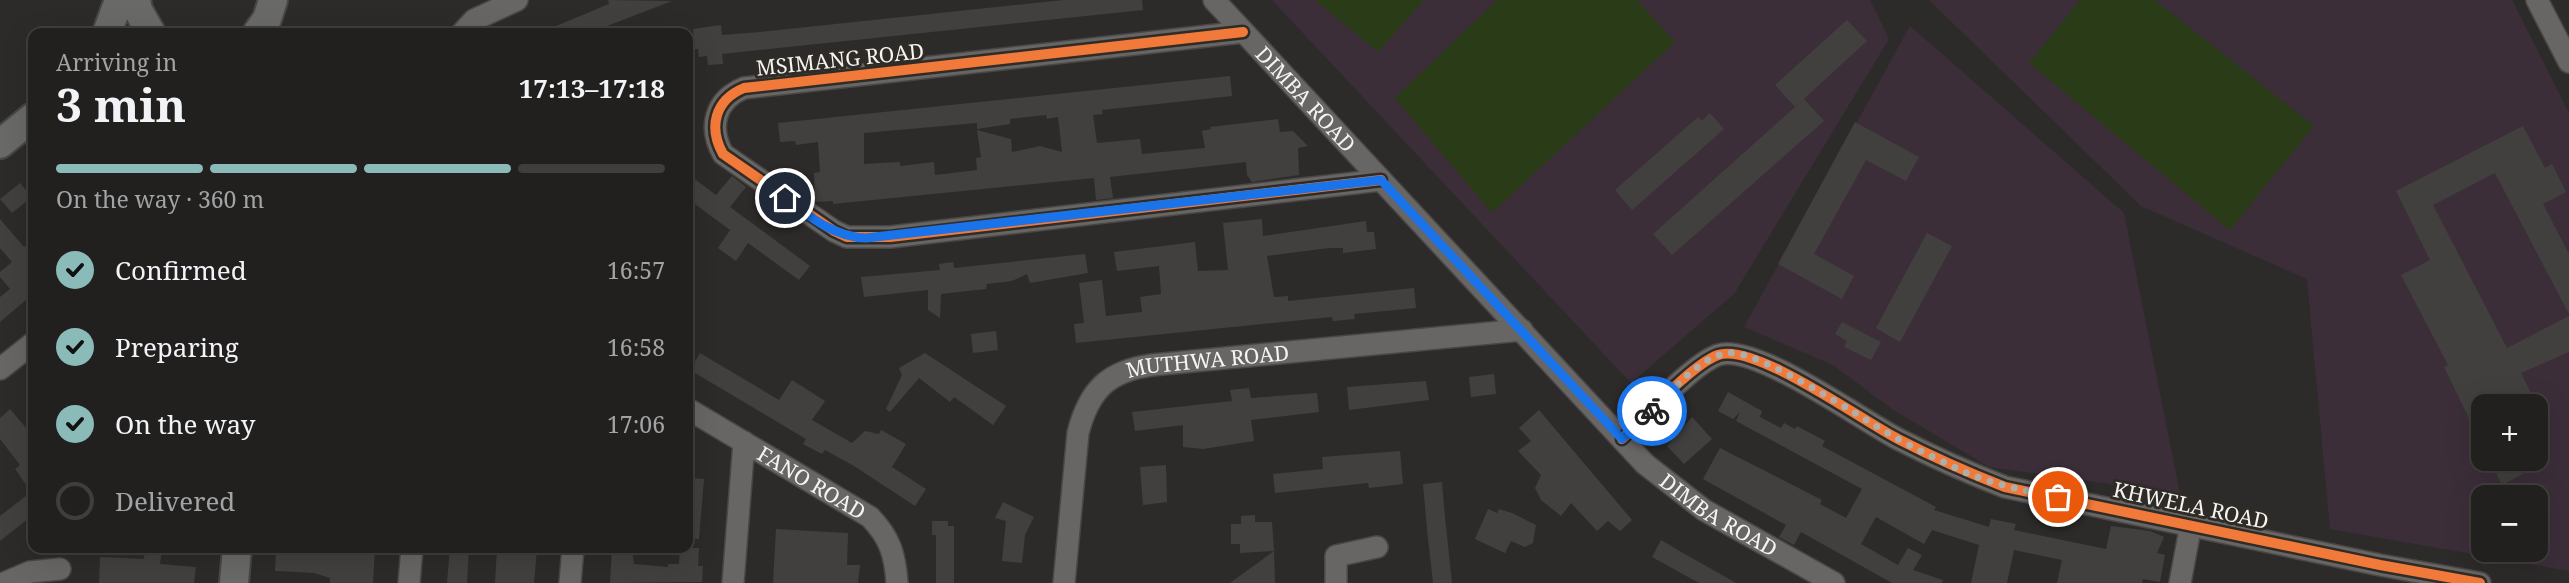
<!DOCTYPE html>
<html lang="en">
<head>
<meta charset="utf-8">
<style>
	body { margin:0; font-family:"Noto Serif",serif; background:#2e2d2c; color:#f1f3f6; height:100vh; display:flex; flex-direction:column; font-size:26px; white-space:nowrap }
	* { box-sizing:border-box; margin:0 }
	p { font-size:23px; color:#a2a3a4 }
	.icon { flex:none; width:38px; height:38px; fill:none; stroke:currentColor; stroke-width:2; stroke-linecap:round; stroke-linejoin:round }
	.map { position:relative; flex:1; overflow:hidden }
	.side { position:absolute; left:28px; top:28px; width:665px; height:525px; display:flex; flex-direction:column; background:#22201f; border-radius:14px; box-shadow:0 7px 28px #0002,0 0 0 2px #3f3e3d }
	.side>* { flex:none }
	.buttons { position:absolute; left:2471px; top:394px; display:grid; gap:14px }
	.buttons a { display:grid; place-items:center; width:77px; height:77px; border-radius:14px; background:#22201f; box-shadow:0 7px 28px #0002,0 0 0 2px #3f3e3d; font-size:35px }
	.pin { position:absolute; display:grid; place-items:center; width:60px; height:60px; color:#fff; margin:-30px; border:4px solid #fff; border-radius:50%; box-shadow:0 2px 7px #0007 }
	.courier { position:absolute; display:grid; place-items:center; width:70px; height:70px; margin:-35px; border:5px solid #1a73e8; border-radius:50%; background:#fff; color:#222; box-shadow:0 2px 9px #0007 }
	.overview em { font-style:normal; font-weight:700 }
	.overview div { display:flex; flex-direction:column-reverse }
	.overview { display:flex; align-items:center; justify-content:space-between; height:119px; padding:0 28px }
	h1 { font-size:46px; font-weight:700; line-height:52px }
	.bar { display:grid; grid-template-columns:repeat(4,1fr); gap:10px 7px; align-content:center; height:84px; padding:0 28px }
	.bar i { height:9px; border-radius:5px; background:#3f3e3d }
	.bar .active { background:#8bbbb9 }
	.bar p { grid-column:span 4 }
	ol { padding:0 28px; list-style:none }
	li { display:flex; align-items:center; gap:21px; height:77px }
	li p { margin-inline-start:auto }
	li .icon { padding:7px; border-radius:50%; background:#8bbbb9; color:#111; stroke-width:4 }
	li:last-child { color:#a2a3a4 }
	li i { width:38px; height:38px; border:4px solid #3f3e3d; border-radius:50% }
	.map>svg:first-child { display:block }
</style>
</head>
<body>
<div class="map">
<svg width="2569" height="583" viewBox="0 0 2569 583">
	<rect width="100%" height="100%" fill="#2d2b29"/>
	<g fill="#3b2e39" fill-rule="evenodd">
		<polygon points="1272,0 1870,0 1889,39 1734,294 1631,383"/>
		<path d="M1929,0H2512L2569,113V571L2330,529L2307,279L2141,206ZM2483,406H2536V458H2483ZM2483,497H2536V550H2483Z"/>
		<polygon points="1910,26 2124,213 2180,494 1989,467 1892,409 1833,365 1744,327"/>
	</g>
	<g fill="#2a3b17">
		<polygon points="1315,0 1424,0 1378,52"/>
		<polygon points="1497,0 1637,0 1675,42 1492,213 1395,98"/>
		<polygon points="2080,0 2155,0 2314,126 2230,230 2029,63"/>
	</g>
	<g fill="#42403e" fill-rule="evenodd">
		<polygon points="608,0 672,1 589,33 539,33 609,4"/>
		<polygon points="1064,0 1142,0 1143,10 722,54 723,64 708,65 707,56 699,57 698,49 695,49 693,29 721,25 722,35 760,32"/>
		<polygon points="1847,20 1867,41 1795,107 1775,85"/>
		<path d="M1230,76L1232,96L1102,110L1103,114L1093,115L1097,143L1140,139L1142,154L1205,148L1202,131L1211,129L1210,127L1278,119L1280,132L1293,131L1308,146L1298,148L1299,175L1252,182L1247,175L1246,162L1110,177L1113,198L1096,200L1094,178L833,204V201L815,202L814,173L820,172L818,142L796,145L795,141L780,142L778,123ZM1046,115L1047,119L1058,117L1062,152L1040,146L1012,152L1011,139L977,130L981,157L976,158L977,170L935,175L934,162L900,166V162L864,164V133L977,123V129L1010,124V119Z"/>
		<polygon points="1804,99 1824,121 1672,255 1653,234"/>
		<polygon points="1710,113 1724,129 1632,210 1615,190 1698,117 1702,121"/>
		<polygon points="1855,122 1919,157 1906,181 1866,160 1814,254 1854,276 1842,299 1778,264"/>
		<polygon points="2523,126 2545,168 2552,164 2566,192 2543,204 2569,254 2569,314 2495,173 2433,205 2507,348 2569,316 2569,352 2521,373 2537,406 2483,406 2483,447 2444,367 2448,365 2401,275 2430,260 2396,191"/>
		<polygon points="688,174 716,195 732,176 746,187 730,207 810,266 799,280 748,243 736,261 718,248 730,230 688,199"/>
		<polygon points="20,183 32,197 12,213 0,199"/>
		<polygon points="0,219 24,247 33,240 33,294 0,322 0,297 10,289 0,277 0,272 12,262 0,248"/>
		<polygon points="1262,219 1263,236 1366,221 1367,232 1374,232 1376,249 1343,253 1343,248 1329,248 1267,256 1274,297 1288,296 1288,301 1414,288 1416,308 1354,314 1355,319 1333,321 1332,317 1076,343 1074,324 1084,323 1079,283 1102,280 1106,316 1142,312 1140,297 1161,294 1159,266 1117,271 1114,252 1195,242 1198,271 1228,270 1223,223"/>
		<polygon points="1927,233 1952,246 1900,342 1876,328"/>
		<polygon points="1085,254 1088,273 1030,283 1027,274 1012,281 987,284 986,289 941,294 940,318 928,310 928,290 864,297 861,277 940,270 939,264 953,262 954,268"/>
		<polygon points="1842,322 1881,342 1871,360 1844,347 1847,341 1835,334"/>
		<polygon points="996,331 998,350 973,353 971,334"/>
		<polygon points="700,353 779,400 792,380 825,401 812,420 852,443 865,431 879,434 881,430 906,444 892,467 926,489 915,506 854,466 825,450 822,454 803,444 806,439 690,370"/>
		<polygon points="925,353 1006,406 993,425 954,397 950,402 919,378 890,412 886,409 902,375 899,368"/>
		<polygon points="1494,374 1496,394 1471,397 1469,377"/>
		<polygon points="1426,381 1429,400 1349,410 1347,387"/>
		<polygon points="1249,388 1251,398 1317,393 1319,412 1251,420 1254,441 1203,449 1183,447 1183,425 1135,431 1132,412 1232,401 1230,390"/>
		<polygon points="1728,392 1762,411 1760,417 1781,428 1784,423 1795,429 1797,426 1825,441 1822,446 1936,507 1934,510 1989,527 1991,519 2016,524 2014,530 2106,549 2111,526 2150,531 2164,537 2157,553 2165,555 2160,582 2143,579 2142,583 2057,583 2062,560 2014,550 2007,583 1971,583 1979,545 1932,530 1924,544 1876,517 1861,544 1898,565 1908,548 1922,555 1913,570 1943,580 1942,583 1892,583 1801,532 1794,545 1779,537 1786,525 1703,479 1720,448 1822,500 1820,504 1846,518 1862,489 1736,421 1740,412 1733,419 1718,411"/>
		<polygon points="10,409 33,436 33,515 0,541 0,516 31,492 15,469 20,465 0,439 0,418"/>
		<polygon points="1539,410 1632,520 1620,531 1608,521 1597,531 1571,503 1561,516 1541,500 1535,488 1541,475 1518,451 1531,441 1519,428"/>
		<polygon points="1692,417 1712,439 1684,464 1667,446"/>
		<polygon points="1400,451 1403,484 1369,488 1368,483 1275,493 1273,474 1323,469 1322,457"/>
		<polygon points="2489,458 2522,458 2528,471 2502,485"/>
		<polygon points="1166,465 1167,502 1143,505 1140,467"/>
		<polygon points="688,478 704,479 699,539 688,538"/>
		<polygon points="1442,482 1445,517 1452,583 1433,583 1427,529 1423,484"/>
		<polygon points="1003,502 1034,517 1025,535 1022,563 1002,561 1006,521 995,518"/>
		<polygon points="1488,509 1497,513 1499,509 1512,513 1536,525 1533,543 1525,547 1511,541 1505,553 1475,539"/>
		<polygon points="1255,515 1255,522 1272,522 1274,551 1240,553 1240,544 1231,544 1231,524 1241,524 1241,516"/>
		<polygon points="932,521 948,521 948,526 954,526 954,583 936,583 936,535 932,535"/>
		<polygon points="776,529 848,533 847,565 860,565 858,583 773,583"/>
		<polygon points="1661,540 1683,553 1736,583 1699,583 1652,557"/>
		<polygon points="145,548 162,548 160,564 196,567 194,583 99,583 100,557 144,559"/>
		<polygon points="281,548 375,548 373,583 330,583 330,578 314,573 275,571 276,553 280,553"/>
		<polygon points="450,548 469,548 467,583 447,583"/>
		<polygon points="497,548 537,548 534,583 495,583"/>
		<polygon points="612,548 632,548 634,564 668,567 668,564 679,564 680,548 699,548 698,566 703,566 702,582 610,583"/>
		<polygon points="1274,551 1275,583 1230,583"/>
	</g>
	<g fill="none" stroke-linecap="round" stroke-linejoin="round">
		<defs>
			<g id="street">
				<path id="s1" d="M1214,0L1645,464L1704,510L1834,583"/>
				<polyline points="2537,0 2569,62"/>
				<path d="M1243,32L744,88C715,100 708,127 723,154L834,231L847,237H890L1381,180"/>
				<polyline points="462,33 474,20 517,0"/>
				<polyline points="0,369 33,343"/>
				<path id="s2" d="M688,409L870,517C890,538 895,554 897,583"/>
				<path d="M1622,439C1645,417 1691,365 1718,355C1754,342 1861,420 1898,439C1933,457 1969,473 2005,487L2380,565L2480,583"/>
				<polyline points="4,583 30,572 60,569"/>
				<polyline points="409,583 412,548"/>
				<polyline points="570,583 573,548"/>
				<polyline points="733,583 744,442"/>
				<path id="s3" d="M1064,583L1078,433C1089,390 1108,371 1152,365L1522,330"/>
				<polyline points="1336,583 1336,556 1377,547"/>
				<polyline points="2180,583 2191,524"/>
			</g>
			<g id="secondary">
				<polyline points="136,0 138,10 151,33"/>
				<polyline points="107,33 119,0"/>
				<polyline points="257,33 267,19 273,0"/>
				<polyline points="0,144 33,117"/>
				<polyline points="234,583 237,548"/>
			</g>
		</defs>
		<use href="#street" stroke="#484746" stroke-width="24"/>
		<use href="#secondary" stroke="#484746" stroke-width="32"/>
		<use href="#street" stroke="#686665" stroke-width="21"/>
		<use href="#secondary" stroke="#696968" stroke-width="28"/>
		<defs>
			<g id="cycleway">
				<path d="M1243,32L744,88C715,100 708,127 723,154L834,231L847,237H890L1381,180"/>
				<path d="M1622,439C1645,417 1691,365 1718,355C1754,342 1861,420 1898,439C1933,457 1969,473 2005,487L2380,565L2480,583"/>
			</g>
		</defs>
		<use href="#cycleway" stroke="#2f2c27" stroke-width="15"/>
		<use href="#cycleway" stroke="#f17a3a" stroke-width="10"/>
	</g>
	<g fill="none" stroke-linecap="round" stroke-linejoin="round">
		<path stroke="#b0aeaa" stroke-width="7" stroke-dasharray="0 12.6" d="M1652,411C1672,392 1697,358 1727,353C1758,348 1862,419 1893,436C1915,449 1938,459 1960,470C1992,484 2024,491 2058,497"/>
		<path stroke="#1a73e8" stroke-width="9" d="M785,198C810,217 834,237 866,238L1381,180L1622,439L1652,411"/>
	</g>
	<g text-anchor="middle" dominant-baseline="central" stroke-width="6" stroke-linejoin="round" paint-order="stroke">
		<g font-size="21" fill="#f6f4f0" stroke="#2f2c27">
			<text transform="translate(840 59) rotate(-6)">MSIMANG ROAD</text>
			<text stroke="none"><textPath href="#s1" startOffset="135">DIMBA ROAD</textPath></text>
			<text stroke="none"><textPath href="#s3" startOffset="315">MUTHWA ROAD</textPath></text>
			<text stroke="none"><textPath href="#s2" startOffset="144">FANO ROAD</textPath></text>
			<text transform="translate(2191 505) rotate(12)">KHWELA ROAD</text>
			<text stroke="none"><textPath href="#s1" startOffset="723">DIMBA ROAD</textPath></text>
		</g>
	</g>
</svg>
<div class="buttons">
<a>+</a>
<a>−</a>
</div>
<div class="pin" style="left:2058px;top:497px;background:#ea580c"><svg class="icon" aria-label="bag" viewBox="0 0 24 24"><path d="M5 8h14l-1 12H6zM9 8a3 3 0 0 1 6 0"/></svg></div>
<div class="pin" style="left:785px;top:198px;background:#1f2937"><svg class="icon" aria-label="home" viewBox="0 0 24 24"><path d="M3 11l9-7 9 7M6 9v11h12V9"/></svg></div>
<div class="courier" style="left:1652px;top:411px"><svg class="icon" aria-label="bike" viewBox="0 0 24 24"><circle cx="6" cy="16" r="4"/><circle cx="18" cy="16" r="4"/><path d="M6 16l4-8h5l3 8M10 8l3 8H6M13 5h3"/></svg></div>
<section class="side">
<div class="overview"><div><h1>3 min</h1><p>Arriving in</p></div><em>17:13–17:18</em></div>
<div class="bar"><i class="active"></i><i class="active"></i><i class="active"></i><i></i><p>On the way · 360 m</p></div>
<ol>
<li><svg class="icon" aria-label="check" viewBox="0 0 24 24"><path d="M5 12l5 5 9-10"/></svg>Confirmed<p>16:57</p></li>
<li><svg class="icon" aria-label="check" viewBox="0 0 24 24"><path d="M5 12l5 5 9-10"/></svg>Preparing<p>16:58</p></li>
<li><svg class="icon" aria-label="check" viewBox="0 0 24 24"><path d="M5 12l5 5 9-10"/></svg>On the way<p>17:06</p></li>
<li><i></i>Delivered</li>
</ol>
</section>
</div>
</body>
</html>
